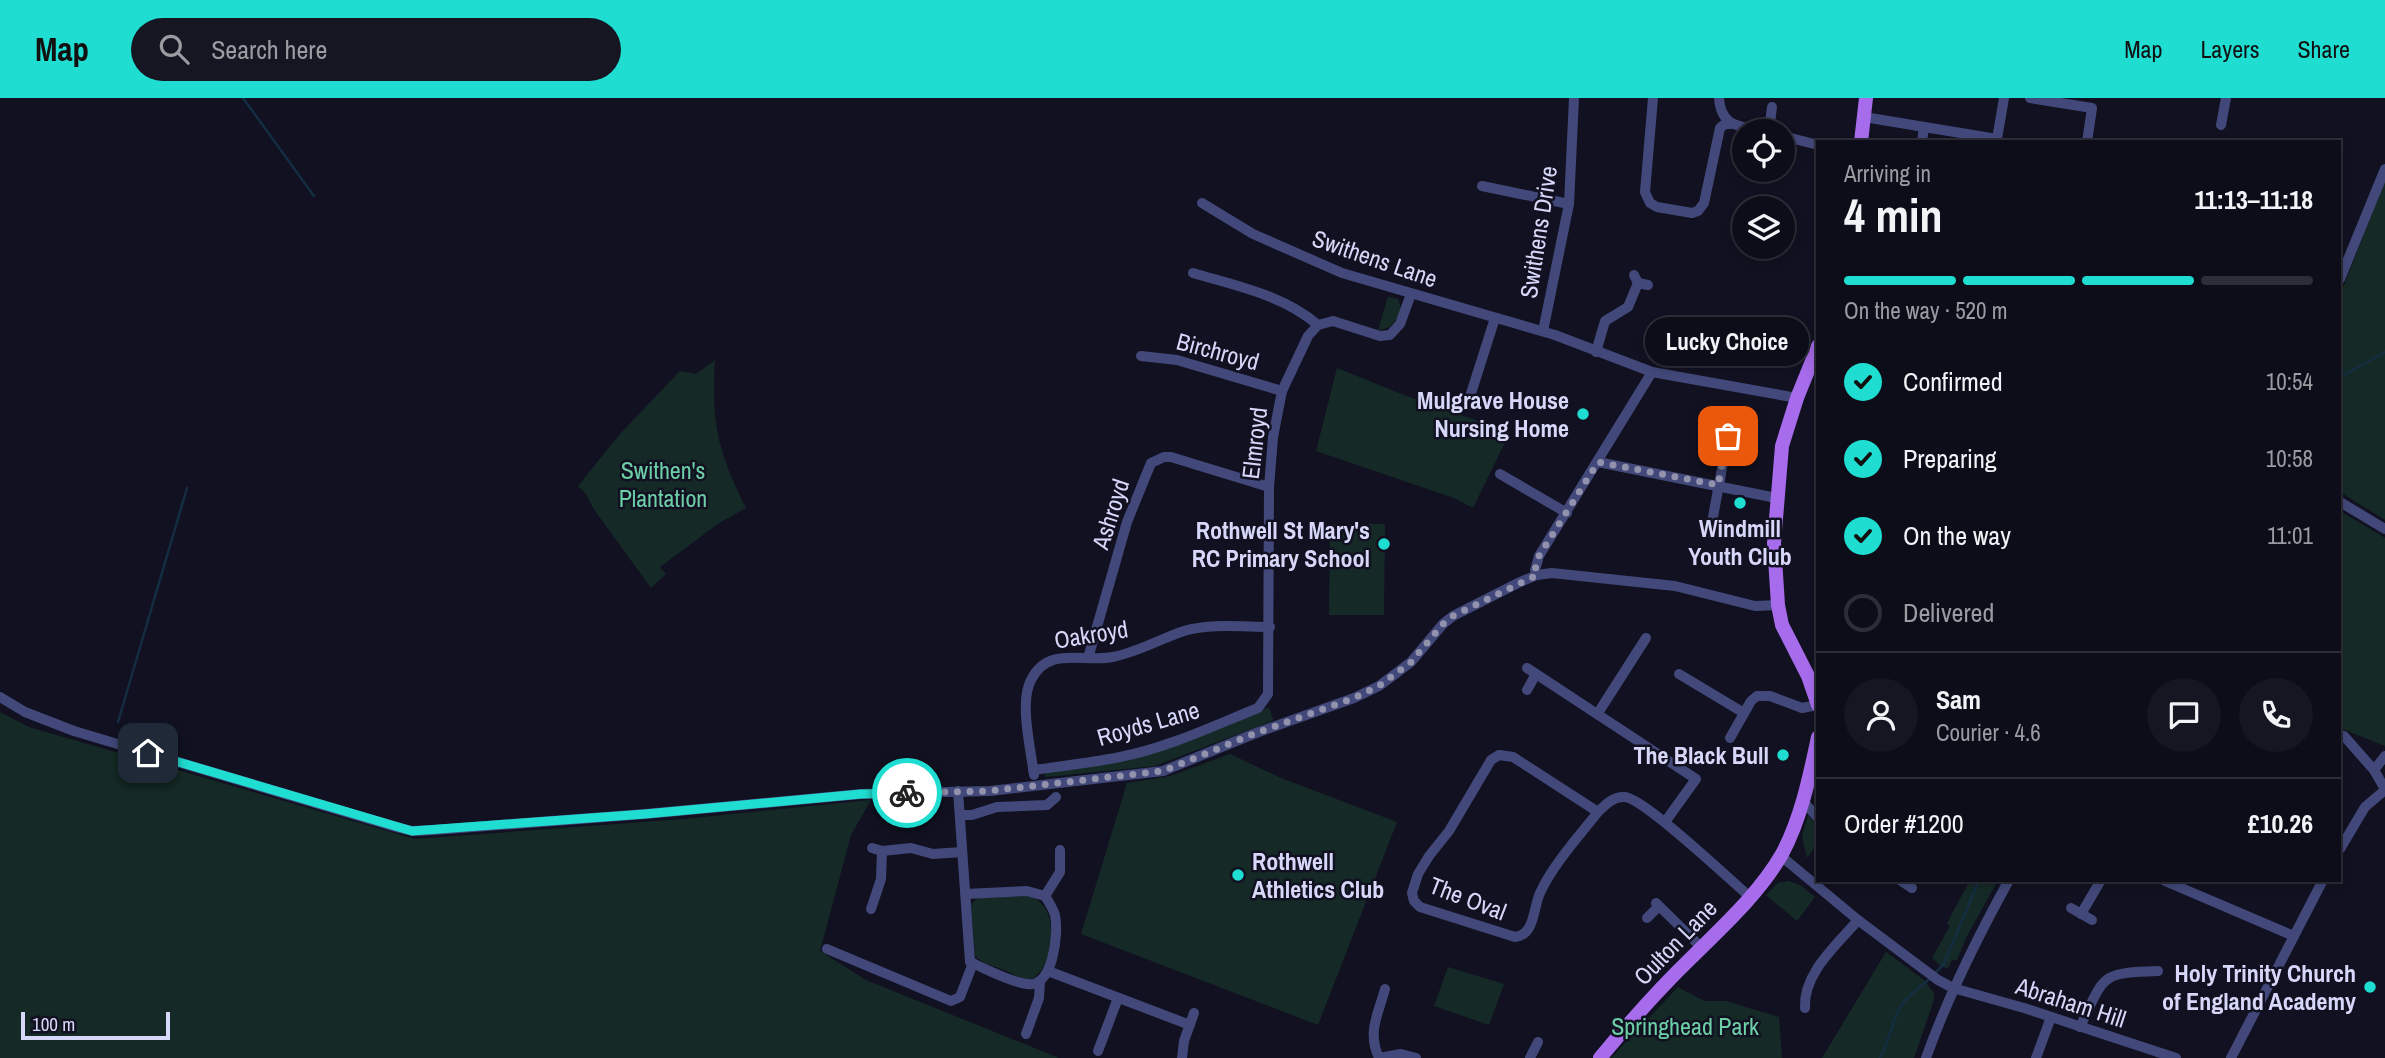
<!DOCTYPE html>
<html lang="en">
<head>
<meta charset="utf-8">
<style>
	body { margin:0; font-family:"Archivo Narrow",sans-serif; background:#161622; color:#f1f3f6; height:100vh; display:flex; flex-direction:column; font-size:26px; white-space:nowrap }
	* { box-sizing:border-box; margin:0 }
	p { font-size:23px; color:#9a9ca2 }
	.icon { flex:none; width:38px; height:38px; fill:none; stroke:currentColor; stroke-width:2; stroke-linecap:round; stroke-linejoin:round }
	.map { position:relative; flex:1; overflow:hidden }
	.drawer { position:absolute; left:1816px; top:42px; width:525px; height:742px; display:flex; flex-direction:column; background:#0d0d19; border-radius:0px; box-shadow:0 4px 10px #0003,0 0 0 2px #2d2d38 }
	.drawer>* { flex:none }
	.tools { position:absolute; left:1732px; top:21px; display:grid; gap:14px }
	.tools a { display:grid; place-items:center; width:63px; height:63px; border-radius:50%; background:#0d0d19; box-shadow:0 4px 10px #0003,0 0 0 2px #2d2d38; font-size:35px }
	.scale { position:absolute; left:21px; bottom:18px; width:149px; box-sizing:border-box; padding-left:7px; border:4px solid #d7d8f9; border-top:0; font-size:19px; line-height:24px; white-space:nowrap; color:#d7d8f9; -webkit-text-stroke:5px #111121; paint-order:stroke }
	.pin { position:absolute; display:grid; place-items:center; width:60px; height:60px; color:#fff; margin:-30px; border-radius:14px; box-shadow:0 4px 10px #0006 }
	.courier { position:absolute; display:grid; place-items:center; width:70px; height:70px; margin:-35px; border:5px solid #1fddd1; border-radius:50%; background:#fff; color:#222; box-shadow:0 2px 9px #0007 }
	.bubble { position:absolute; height:49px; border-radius:24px; background:#0d0d19; box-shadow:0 4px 10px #0003,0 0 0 2px #2d2d38; font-size:23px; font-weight:700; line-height:49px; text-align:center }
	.head em { font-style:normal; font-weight:700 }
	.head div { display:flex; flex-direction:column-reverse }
	.head { display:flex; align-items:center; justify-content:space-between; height:119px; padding:0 28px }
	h1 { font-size:46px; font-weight:700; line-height:52px }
	.bar { display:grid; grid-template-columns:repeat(4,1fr); gap:10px 7px; align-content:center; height:84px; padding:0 28px }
	.bar i { height:9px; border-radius:5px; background:#2d2d38 }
	.bar .active { background:#1fddd1 }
	.bar p { grid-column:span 4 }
	.line { display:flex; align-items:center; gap:18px; padding:0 28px; border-top:2px solid #2d2d38 }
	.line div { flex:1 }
	.round { display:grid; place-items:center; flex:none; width:74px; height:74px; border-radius:37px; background:#161622 }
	ol { padding:0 28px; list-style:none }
	li { display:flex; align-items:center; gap:21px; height:77px }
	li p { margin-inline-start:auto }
	li .icon { padding:7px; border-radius:50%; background:#1fddd1; color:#111; stroke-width:4 }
	li:last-child { color:#9a9ca2 }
	li i { width:38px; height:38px; border:4px solid #2d2d38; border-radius:50% }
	header { display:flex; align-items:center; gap:42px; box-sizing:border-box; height:98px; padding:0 35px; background:#1fddd1; color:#111 }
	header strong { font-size:33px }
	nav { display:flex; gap:38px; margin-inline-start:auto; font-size:24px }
	.search { width:490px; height:63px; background:#161622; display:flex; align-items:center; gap:18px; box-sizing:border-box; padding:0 24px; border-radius:38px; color:#9a9ca2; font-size:26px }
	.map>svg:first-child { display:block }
</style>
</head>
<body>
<header>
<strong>Map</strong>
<div class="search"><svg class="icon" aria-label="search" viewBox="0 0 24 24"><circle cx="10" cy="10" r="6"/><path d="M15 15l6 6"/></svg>Search here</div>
<nav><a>Map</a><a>Layers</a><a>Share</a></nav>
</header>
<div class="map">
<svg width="2385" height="960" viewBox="0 0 2385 960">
	<rect width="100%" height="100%" fill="#111121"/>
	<g fill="#152a26">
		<polygon points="2385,83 2385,422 2340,394 2340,197"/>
		<path d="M1388,199L1398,201L1401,210C1396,223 1393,231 1378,232Z"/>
		<path d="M715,262C711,325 718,354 746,410L719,425L660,469L666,476L651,490L593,410L586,396L578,388L620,336L680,273L696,276Z"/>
		<polygon points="1337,270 1409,299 1510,334 1473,410 1454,400 1316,353"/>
		<polygon points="2340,413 2385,440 2385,648 2340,630"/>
		<polygon points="1330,426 1385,426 1384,517 1329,517"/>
		<polygon points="1266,610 1269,610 1273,621 1272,623 1155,668 1046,679 1044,677 1046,674 1126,663 1257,616"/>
		<polygon points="0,614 29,629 415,741 684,721 871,702 851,737 820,853 866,882 1059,960 0,960"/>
		<polygon points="1230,656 1281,680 1397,724 1318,927 1081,836 1127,685 1170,678"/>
		<polygon points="1808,717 1818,729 1818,744 1807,760 1802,738"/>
		<polygon points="1970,782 1998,782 1966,840 1957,862 1952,862 1948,870 1942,869 1932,860 1950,828 1947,825"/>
		<polygon points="1789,783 1800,787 1815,799 1797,823 1766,797 1778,785"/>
		<path d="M1029,798C1066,809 1051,879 1029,881C1021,881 1011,875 1004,872C994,868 983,866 975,858L971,807L977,800Z"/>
		<polygon points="1886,854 1924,882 1934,895 1934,902 1914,960 1822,960"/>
		<polygon points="1448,869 1504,886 1489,927 1434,908"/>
		<polygon points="1678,889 1704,903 1726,903 1779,919 1782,960 1611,960"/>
	</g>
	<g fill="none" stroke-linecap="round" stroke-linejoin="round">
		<g stroke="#142d42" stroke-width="2.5">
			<polyline points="243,0 314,98"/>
			<polyline points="2340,279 2385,254"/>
			<polyline points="118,624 187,390"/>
			<polyline points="1934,876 1944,866 1979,782"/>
			<path d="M1880,960C1889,943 1891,929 1898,913C1904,899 1919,891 1929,881"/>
		</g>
		<g stroke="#42497a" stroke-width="10">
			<polyline points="1653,0 1645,94 1650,105 1657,109 1692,115 1698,113 1704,105 1720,30 1725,26 1731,26"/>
			<path d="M1719,0C1721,29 1739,28 1763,33"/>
			<polyline points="2030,0 2092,10 2087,44"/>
			<polyline points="1864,19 1997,41 2004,0"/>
			<polyline points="2221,27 2226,0"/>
			<polyline points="1769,33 1772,9"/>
			<polyline points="1783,38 1818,47"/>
			<polyline points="1922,44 1924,29"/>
			<polyline points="1482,88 1569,106"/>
			<polyline points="1202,105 1253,136 1342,175 1555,237 1652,274 1797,300"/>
			<path d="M1193,175C1237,188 1283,197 1318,227"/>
			<polyline points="1634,177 1638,185 1648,187"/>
			<polyline points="2340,181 2385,71"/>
			<polyline points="1543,233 1569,106 1574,0"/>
			<polyline points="1596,254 1605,223 1628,209 1638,185"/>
			<polyline points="1141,258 1177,262 1282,293"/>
			<polyline points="1467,308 1495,220"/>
			<polyline points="1598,364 1776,400"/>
			<polyline points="1500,376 1567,415"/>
			<polyline points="2340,404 2385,431"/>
			<polyline points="1710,435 1728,338"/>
			<polyline points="1537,477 1535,472 1539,458 1652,274"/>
			<polyline points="1088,560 1127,424 1151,365 1164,359 1171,359 1269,389"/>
			<polyline points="1527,570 1696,681 1665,724"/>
			<polyline points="1679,576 1744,615"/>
			<polyline points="1527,592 1536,576"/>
			<polyline points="0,599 25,614 74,633 396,729 412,733 434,732 645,716 861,696 990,693 1163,673 1256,635 1354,600 1379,588 1411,564 1443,526 1453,518 1520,484 1537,477 1552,475 1675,488 1755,508 1778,507"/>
			<polyline points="1598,615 1646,540"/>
			<polyline points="2340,637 2344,638 2374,672 2385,691"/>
			<polyline points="1730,640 1751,603 1757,598 1770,598 1802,610 1818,607"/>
			<path d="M1033,672C1062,668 1091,665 1120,659C1167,650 1213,628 1258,610L1268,596L1269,389L1273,339L1282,293L1308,238L1318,227L1333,223L1380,238L1390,237L1400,226L1411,196"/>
			<polyline points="2374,672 2385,658"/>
			<path d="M1034,677C1031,652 1019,604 1031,582C1048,547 1084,565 1113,559C1138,554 1160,541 1184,533C1211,525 1242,529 1270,529"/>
			<path d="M958,693L970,864C986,871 1010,884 1027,886C1053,891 1059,835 1055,817C1053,811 1049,804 1045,798L1027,793L965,796"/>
			<polyline points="1802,702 1818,720"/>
			<path d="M1598,714L1513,659L1499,657L1491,662L1449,733L1429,758L1418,776L1412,795L1414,803L1420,809L1515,839C1535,837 1533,810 1540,795C1552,768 1579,738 1598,714C1605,707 1613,698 1625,699C1645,701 1729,781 1749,798"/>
			<polyline points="960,717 972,717 997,709 1047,707 1056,699"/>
			<polyline points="872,750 882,753 911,750 933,756 962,754"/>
			<polyline points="2340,751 2365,709 2385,692"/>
			<polyline points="1781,758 1858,822 1938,882 1953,890 2024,910 2176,960"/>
			<polyline points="1900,782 1912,790"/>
			<polyline points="2165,783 2294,838"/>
			<polyline points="1045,798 1060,774 1060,752"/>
			<polyline points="1656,805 1701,849"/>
			<polyline points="2071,810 2092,822"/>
			<polyline points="871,811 881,781 882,753"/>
			<polyline points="2081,816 2101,782"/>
			<polyline points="1647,820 1659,808"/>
			<polyline points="827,851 951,903 960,899 973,865"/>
			<polyline points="1048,873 1190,927"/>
			<path d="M1805,910C1803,875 1837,847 1858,822"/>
			<path d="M2080,929C2105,877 2099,875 2158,873"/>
			<polyline points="1026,936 1039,900 1040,883"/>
			<polyline points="1098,953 1118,900"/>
			<polyline points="1182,960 1184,943 1194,915"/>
			<path d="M1379,960C1367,934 1378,917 1385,891"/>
			<polyline points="1379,960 1401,956 1416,960"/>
			<polyline points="1530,960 1538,944"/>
			<path d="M1926,960C1948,898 1977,840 2009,782"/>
			<polyline points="2036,960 2051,919"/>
			<polyline points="2231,960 2323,782"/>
		</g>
		<g stroke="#a76ceb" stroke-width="14">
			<polyline points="1861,44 1866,0"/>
			<polyline points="1818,248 1797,300 1782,348 1774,445 1778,507 1782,527 1808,578 1818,607"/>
			<path d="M1600,960C1628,926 1658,892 1690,861C1722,829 1759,796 1782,756C1801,721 1810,677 1818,639"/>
		</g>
	</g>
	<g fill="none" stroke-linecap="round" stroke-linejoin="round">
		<polyline stroke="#9292ad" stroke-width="7" stroke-dasharray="0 12.6" points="907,695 989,693 1163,673 1256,635 1354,600 1379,588 1411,564 1443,526 1453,518 1537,477 1535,472 1539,458 1598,364 1718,387 1728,338"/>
		<polyline stroke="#1fddd1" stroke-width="9" points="148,655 412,733 645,716 861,696 907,695"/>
	</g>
	<g fill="#1fddd1" stroke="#111121" stroke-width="2.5">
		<circle cx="1583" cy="316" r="7"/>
		<circle cx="1740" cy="405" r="7"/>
		<circle cx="1384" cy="446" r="7"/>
		<circle cx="1783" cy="657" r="7"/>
		<circle cx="1238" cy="777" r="7"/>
		<circle cx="2370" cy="889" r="7"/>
	</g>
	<g text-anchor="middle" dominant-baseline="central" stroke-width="5" stroke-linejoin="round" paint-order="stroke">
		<g font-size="24" fill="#d7d8f9" stroke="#111121">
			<text transform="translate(1538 134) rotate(-81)">Swithens Drive</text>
			<text transform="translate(1375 160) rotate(19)">Swithens Lane</text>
			<text transform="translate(1218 253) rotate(15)">Birchroyd</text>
			<text transform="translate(1254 345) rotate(-83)">Elmroyd</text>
			<text transform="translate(1110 416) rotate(-72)">Ashroyd</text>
			<text transform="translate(1091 536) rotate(-9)">Oakroyd</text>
			<text transform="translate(1148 625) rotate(-16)">Royds Lane</text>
			<text transform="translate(1468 800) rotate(21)">The Oval</text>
			<text transform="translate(1675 844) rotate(-46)">Oulton Lane</text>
			<text transform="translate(2071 904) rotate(18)">Abraham Hill</text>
		</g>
		<g font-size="24" font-weight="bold" fill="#d7d8f9" stroke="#111121" text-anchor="end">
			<text x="1569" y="302">Mulgrave House<tspan x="1569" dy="28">Nursing Home</tspan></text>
			<text x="1740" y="430" text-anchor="middle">Windmill<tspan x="1740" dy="28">Youth Club</tspan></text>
			<text x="1370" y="432">Rothwell St Mary's<tspan x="1370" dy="28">RC Primary School</tspan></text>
			<text x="1769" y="657">The Black Bull</text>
			<text x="1252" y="763" text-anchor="start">Rothwell<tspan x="1252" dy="28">Athletics Club</tspan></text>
			<text x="2356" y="875">Holy Trinity Church<tspan x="2356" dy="28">of England Academy</tspan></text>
		</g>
		<g font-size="24" fill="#6dcfa7" stroke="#111121">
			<text x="663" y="372">Swithen's<tspan x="663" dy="28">Plantation</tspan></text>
			<text x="1685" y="928">Springhead Park</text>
		</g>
	</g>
</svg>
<div class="tools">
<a><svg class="icon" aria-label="locate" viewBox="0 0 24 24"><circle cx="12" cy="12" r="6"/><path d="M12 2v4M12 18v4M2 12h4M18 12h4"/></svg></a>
<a><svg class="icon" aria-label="layers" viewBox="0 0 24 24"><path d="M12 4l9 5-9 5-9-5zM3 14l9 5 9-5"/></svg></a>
</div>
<div class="scale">100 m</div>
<div class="pin" style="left:1728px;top:338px;background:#ea580c"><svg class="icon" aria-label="bag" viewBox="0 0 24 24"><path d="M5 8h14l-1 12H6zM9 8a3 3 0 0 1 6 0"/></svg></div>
<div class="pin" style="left:148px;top:655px;background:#1f2937"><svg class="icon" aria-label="home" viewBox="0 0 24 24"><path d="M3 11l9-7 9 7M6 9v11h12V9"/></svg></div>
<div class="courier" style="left:907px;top:695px"><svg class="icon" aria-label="bike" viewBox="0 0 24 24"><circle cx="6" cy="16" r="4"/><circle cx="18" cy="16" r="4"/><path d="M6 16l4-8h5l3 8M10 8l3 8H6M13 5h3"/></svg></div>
<div class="bubble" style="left:1645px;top:219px;width:164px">Lucky Choice</div>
<section class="drawer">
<div class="head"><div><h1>4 min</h1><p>Arriving in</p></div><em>11:13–11:18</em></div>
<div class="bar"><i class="active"></i><i class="active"></i><i class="active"></i><i></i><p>On the way · 520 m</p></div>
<ol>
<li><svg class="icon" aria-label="check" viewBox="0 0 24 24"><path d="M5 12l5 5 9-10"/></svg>Confirmed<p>10:54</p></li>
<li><svg class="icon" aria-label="check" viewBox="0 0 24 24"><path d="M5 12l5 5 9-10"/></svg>Preparing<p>10:58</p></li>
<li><svg class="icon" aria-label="check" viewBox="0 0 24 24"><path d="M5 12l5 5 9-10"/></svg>On the way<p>11:01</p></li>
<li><i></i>Delivered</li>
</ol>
<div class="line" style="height:126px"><a class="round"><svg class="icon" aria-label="person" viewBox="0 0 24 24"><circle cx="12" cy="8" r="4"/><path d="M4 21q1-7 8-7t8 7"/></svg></a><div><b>Sam</b><p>Courier · 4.6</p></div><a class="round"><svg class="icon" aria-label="chat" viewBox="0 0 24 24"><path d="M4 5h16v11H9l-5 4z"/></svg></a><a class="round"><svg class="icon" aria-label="phone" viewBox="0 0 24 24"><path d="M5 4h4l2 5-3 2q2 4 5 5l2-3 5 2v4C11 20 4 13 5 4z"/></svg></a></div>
<div class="line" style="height:91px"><div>Order #1200</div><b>£10.26</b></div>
</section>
</div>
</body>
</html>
